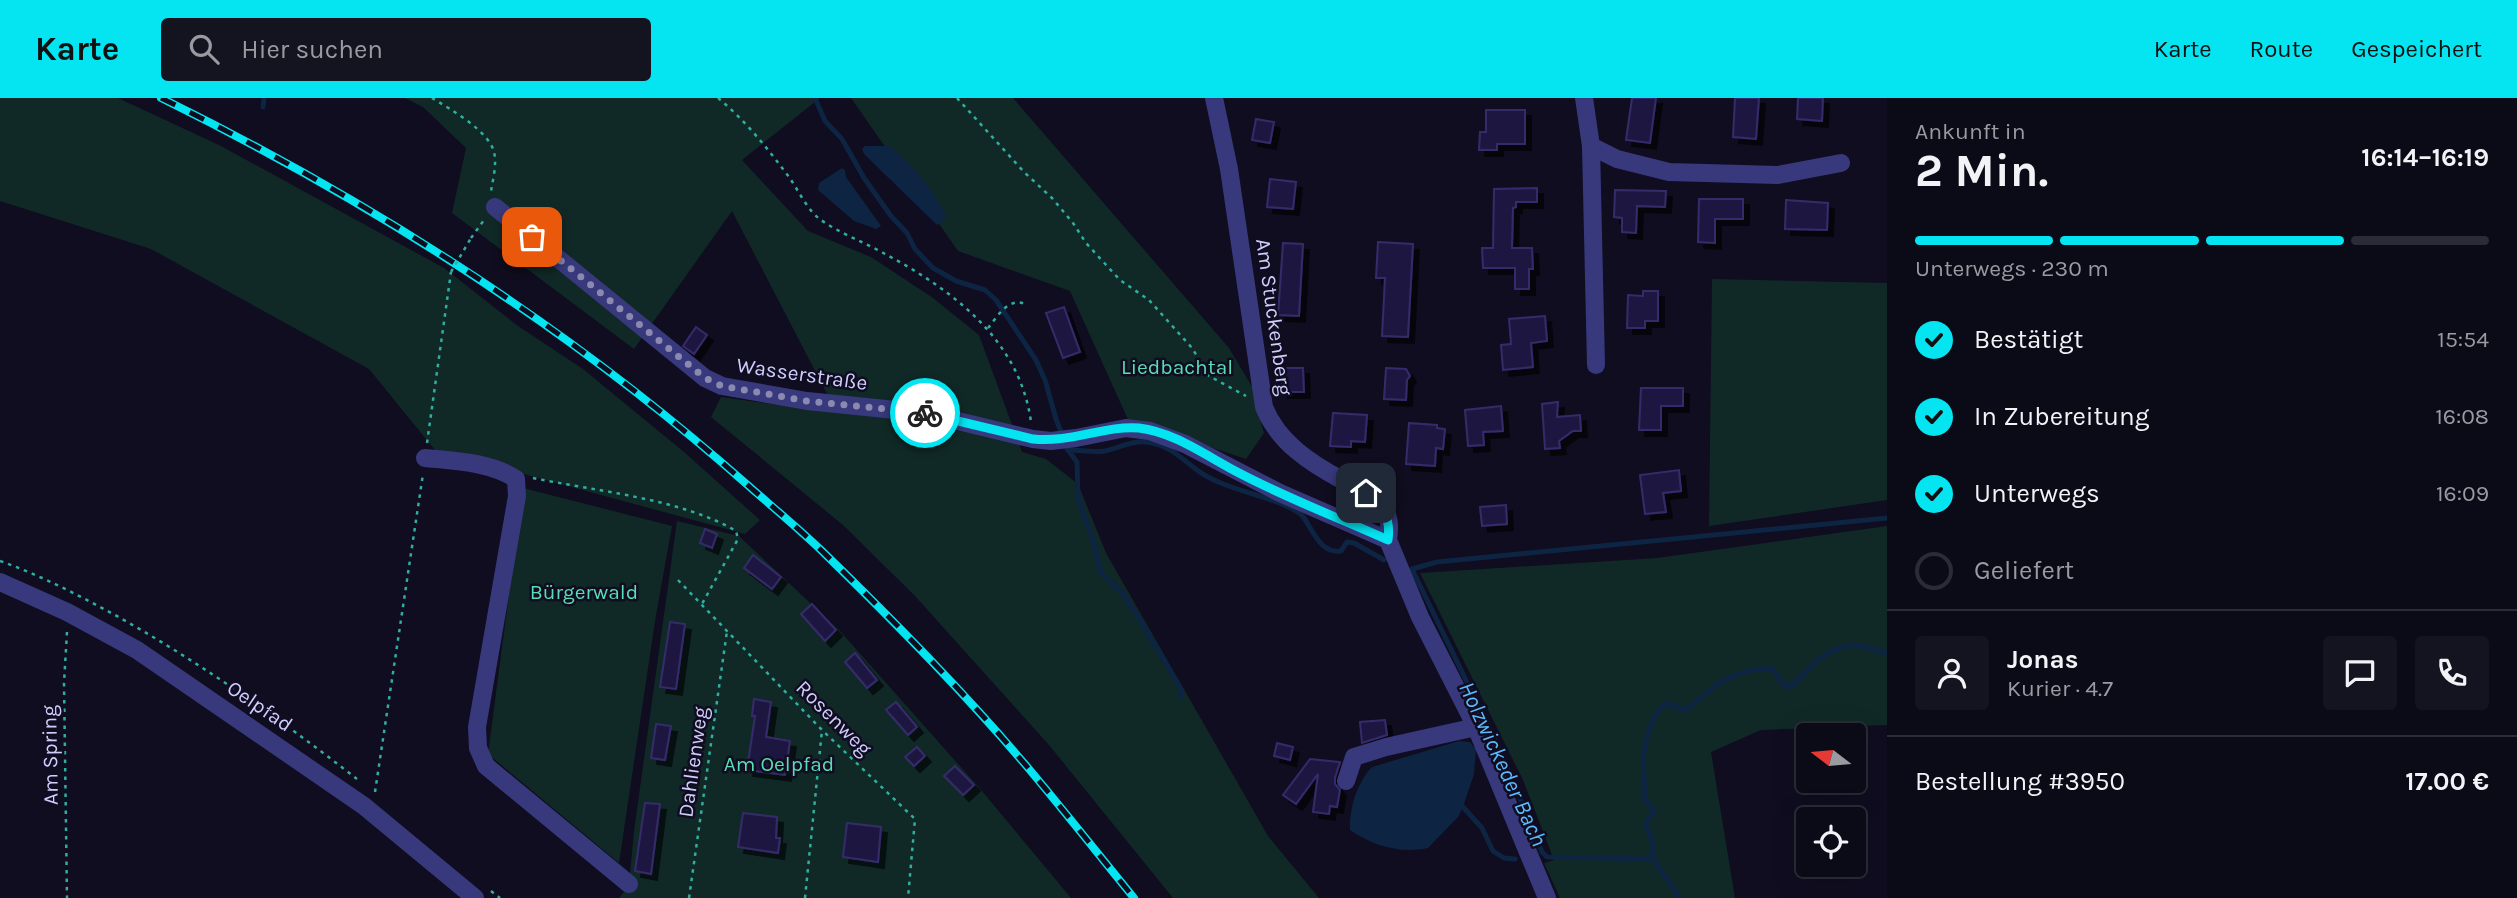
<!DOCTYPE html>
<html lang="de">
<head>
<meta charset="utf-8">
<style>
	body { margin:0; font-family:Karla,sans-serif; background:#141320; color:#f1f3f6; height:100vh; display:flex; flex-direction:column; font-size:26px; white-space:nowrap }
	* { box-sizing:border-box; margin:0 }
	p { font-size:23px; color:#9a9aa1 }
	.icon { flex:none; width:38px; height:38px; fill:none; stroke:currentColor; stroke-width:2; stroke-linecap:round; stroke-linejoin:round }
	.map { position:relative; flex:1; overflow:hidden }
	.side { display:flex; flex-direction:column; background:#0b0a17; width:630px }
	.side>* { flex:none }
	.needle { width:46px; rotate:286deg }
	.tools { position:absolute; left:1796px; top:625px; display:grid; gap:14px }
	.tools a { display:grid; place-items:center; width:70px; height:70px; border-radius:7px; background:#0b0a17; box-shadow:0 7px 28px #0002,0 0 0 2px #2b2b36; font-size:35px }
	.pin { position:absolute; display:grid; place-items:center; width:60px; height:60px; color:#fff; margin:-30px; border-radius:14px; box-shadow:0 4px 10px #0006 }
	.courier { position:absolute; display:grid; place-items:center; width:70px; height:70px; margin:-35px; border:5px solid #04e4f1; border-radius:50%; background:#fff; color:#222; box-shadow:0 2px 9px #0007 }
	.head em { font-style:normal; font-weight:700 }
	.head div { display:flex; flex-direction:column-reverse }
	.head { display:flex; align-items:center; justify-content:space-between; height:119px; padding:0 28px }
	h1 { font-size:46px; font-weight:700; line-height:52px }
	.bar { display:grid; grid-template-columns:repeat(4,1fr); gap:10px 7px; align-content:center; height:84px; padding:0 28px }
	.bar i { height:9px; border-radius:5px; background:#2b2b36 }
	.bar .active { background:#04e4f1 }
	.bar p { grid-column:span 4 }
	.line { display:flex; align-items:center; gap:18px; padding:0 28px; border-top:2px solid #2b2b36 }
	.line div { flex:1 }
	.round { display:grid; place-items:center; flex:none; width:74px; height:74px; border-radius:7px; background:#141320 }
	ol { padding:0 28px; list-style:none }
	li { display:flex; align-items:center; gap:21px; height:77px }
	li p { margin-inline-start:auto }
	li .icon { padding:7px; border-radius:50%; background:#04e4f1; color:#111; stroke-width:4 }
	li:last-child { color:#9a9aa1 }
	li i { width:38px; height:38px; border:4px solid #2b2b36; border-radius:50% }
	header { display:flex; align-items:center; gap:42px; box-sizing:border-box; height:98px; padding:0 35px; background:#04e4f1; color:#111 }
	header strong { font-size:33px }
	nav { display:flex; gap:38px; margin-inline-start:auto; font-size:24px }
	.search { width:490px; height:63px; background:#141320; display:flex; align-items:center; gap:18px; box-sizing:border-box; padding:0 24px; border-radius:7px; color:#9a9aa1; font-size:26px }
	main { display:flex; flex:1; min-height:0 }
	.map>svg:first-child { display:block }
</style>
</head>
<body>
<header>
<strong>Karte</strong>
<div class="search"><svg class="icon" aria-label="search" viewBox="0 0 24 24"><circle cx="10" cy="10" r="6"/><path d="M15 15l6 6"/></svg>Hier suchen</div>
<nav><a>Karte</a><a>Route</a><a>Gespeichert</a></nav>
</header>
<main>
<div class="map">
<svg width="1887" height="800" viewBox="0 0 1887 800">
	<defs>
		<filter id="shadow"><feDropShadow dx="6" dy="6" stdDeviation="0" flood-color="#0009"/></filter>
	</defs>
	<rect width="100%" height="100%" fill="#0f0d1f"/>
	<g fill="#102927">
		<polygon points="0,0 118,0 221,48 444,170 518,228 583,271 684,354 760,422 745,436 435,352 369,271 151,151 0,103"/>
		<polygon points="405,0 820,0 742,62 808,133 871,159 933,200 979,237 1022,354 1046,361 1078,386 1106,455 1268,738 1319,800 1173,800 1049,647 915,498 843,427 711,319 721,299 837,315 732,113 634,251 452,115 466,50 423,9"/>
		<polygon points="851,0 1013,0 1229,250 1264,309 1258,314 1264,335 1246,361 1174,337 1130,326 1070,193 958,153"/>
		<polygon points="1712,181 1887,185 1887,402 1709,428"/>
		<polygon points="523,390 672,428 655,523 619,765 488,656"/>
		<polygon points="677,423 739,438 840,533 982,693 1071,800 619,800 629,787 634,733"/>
		<polygon points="1887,428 1887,627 1761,632 1711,654 1735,800 1560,800 1544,765 1554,762 1523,682 1420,475 1657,460"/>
	</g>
	<g fill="#0d2443">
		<path d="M865,48H889C913,68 932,90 946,118L945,121L937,127L864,56L862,51Z"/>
		<polygon points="842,70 845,72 846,79 881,128 876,131 854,123 818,92 819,85"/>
		<path d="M1459,643L1470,644L1476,652L1474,676L1463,709L1458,719L1428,750C1401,756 1373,748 1350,732C1349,711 1357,684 1372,669Z"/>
	</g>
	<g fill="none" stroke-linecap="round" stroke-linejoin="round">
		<g stroke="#0d2443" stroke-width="5">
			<polyline points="815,0 825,23 842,41 864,80 891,118 907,135 915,151 933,170 956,183 985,192 996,202 1036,262 1045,282 1056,321 1068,352 1077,364 1078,399 1095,449 1101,475 1122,495 1134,512 1180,589 1182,599"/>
			<polyline points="263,9 264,0"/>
			<path d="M1068,352C1080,352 1093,355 1105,353C1119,350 1133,342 1147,344C1166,346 1179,358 1193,369C1220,391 1256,394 1286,408C1293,411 1300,414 1304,420C1313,433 1321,456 1341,453L1347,444L1354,445L1384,462"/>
			<path d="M1887,420L1437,464L1412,471L1501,654L1542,754L1547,759L1653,761L1652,742L1645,726L1654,713L1645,701L1643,660L1647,638L1656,615L1667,605L1685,612C1695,606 1702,599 1711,591C1726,579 1754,568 1773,571L1782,585L1789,589C1799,585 1801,577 1809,570C1822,557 1841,545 1859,548C1869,549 1878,554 1887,555"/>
			<polyline points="1463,709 1482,730 1493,753 1504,760 1515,761"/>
			<polyline points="1653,761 1680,800"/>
		</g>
	</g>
	<g fill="#1f1940" stroke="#352c6b" stroke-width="2" filter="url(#shadow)">
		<polygon points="1632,0 1656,0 1650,45 1626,42"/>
		<polygon points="1735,0 1759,0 1756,41 1733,39"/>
		<polygon points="1798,0 1823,0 1822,23 1797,21"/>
		<polygon points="1486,12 1525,12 1525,46 1497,46 1497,52 1479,52 1480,34 1486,34"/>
		<polygon points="1256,21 1274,24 1270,45 1252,42"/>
		<polygon points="1270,81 1296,84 1293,111 1267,109"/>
		<polygon points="1537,90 1537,104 1516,104 1516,109 1513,110 1512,150 1532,150 1533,171 1529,171 1529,191 1515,191 1515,170 1483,170 1482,150 1493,150 1494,91"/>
		<polygon points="1615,92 1666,93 1665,109 1637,108 1636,135 1622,134 1622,120 1614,119"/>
		<polygon points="1699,101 1743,101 1743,121 1715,121 1715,145 1698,144"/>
		<polygon points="1786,102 1828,105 1827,132 1785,131"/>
		<polygon points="1378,144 1413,146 1408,239 1382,238 1385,180 1376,180"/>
		<polygon points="1283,145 1303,146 1299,218 1278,217"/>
		<polygon points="1643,193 1658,193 1658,223 1645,223 1645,230 1627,230 1628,197 1643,198"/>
		<polygon points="1064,209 1080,254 1063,260 1046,215"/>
		<polygon points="1545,218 1547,243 1531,245 1533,269 1503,272 1501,247 1511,246 1509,221"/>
		<polygon points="696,229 707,237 694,256 683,248"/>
		<polygon points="1282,270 1303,270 1304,294 1282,294"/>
		<polygon points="1386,270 1406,271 1410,278 1407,282 1406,302 1384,301"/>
		<polygon points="1641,290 1683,290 1683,308 1661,308 1661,332 1639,332"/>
		<polygon points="1558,304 1557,319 1580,317 1581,333 1573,333 1559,343 1560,350 1545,351 1542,306"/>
		<polygon points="1501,308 1503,333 1483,334 1484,347 1468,348 1465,312"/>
		<polygon points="1333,315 1367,317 1365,344 1351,343 1351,349 1330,348"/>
		<polygon points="1409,325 1437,327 1437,330 1445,331 1443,351 1436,350 1435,368 1406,366"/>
		<polygon points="1679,372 1681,393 1663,395 1666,414 1645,416 1640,377"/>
		<polygon points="1506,407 1507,426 1482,428 1480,409"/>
		<polygon points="705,431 717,436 712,450 700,445"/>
		<polygon points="753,457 781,479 772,491 744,470"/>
		<polygon points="812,506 836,532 825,543 801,516"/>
		<polygon points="670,524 685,526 676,591 660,589"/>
		<polygon points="855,555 877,582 867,590 845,564"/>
		<polygon points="754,601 771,604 766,639 790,643 785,677 747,672 755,618 752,618"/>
		<polygon points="896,604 917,629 908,637 886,612"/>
		<polygon points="1385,622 1387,637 1362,645 1360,624"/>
		<polygon points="656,626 671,628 665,662 651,660"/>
		<polygon points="1277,645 1293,649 1290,662 1274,658"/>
		<polygon points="917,649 925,658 914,668 905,659"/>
		<polygon points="1310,661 1340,664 1335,680 1335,686 1340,692 1337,709 1330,708 1329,716 1313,714 1318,676 1296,706 1283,697"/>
		<polygon points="955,668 974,687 963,697 944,678"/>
		<polygon points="645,705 660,706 651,776 635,773"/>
		<polygon points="743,715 777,719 776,740 780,740 778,755 738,749"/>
		<polygon points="847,725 881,729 878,764 843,759"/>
	</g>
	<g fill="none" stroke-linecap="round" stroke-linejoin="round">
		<g stroke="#2faea1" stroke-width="2.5" stroke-dasharray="3.5 5" stroke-linecap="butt">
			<path d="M432,0C450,11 489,33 494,54C497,66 493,81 491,93"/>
			<path d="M718,0C745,22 768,51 789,79C799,93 807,112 821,122C841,136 866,145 887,157C954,193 1020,243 1031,324"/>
			<polyline points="957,0 1024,74 1052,100 1073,125 1086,145 1120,182 1149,202 1192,250 1209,278 1246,298"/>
			<polyline points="471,140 484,122"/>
			<path d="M988,230C998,218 1008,199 1025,206"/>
			<polyline points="427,345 451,174"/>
			<path d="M533,380C596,393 682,401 736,433L738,441L702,506"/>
			<path d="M0,463C40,477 78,497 115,517C201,565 280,621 357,681"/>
			<polyline points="678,482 822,632 915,721 908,800"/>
			<polyline points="67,534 64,585 67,800"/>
			<polyline points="375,694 423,376"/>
			<polyline points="491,793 500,800"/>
			<polyline points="689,800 727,533"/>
			<polyline points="805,800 822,632"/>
		</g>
		<g stroke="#38397d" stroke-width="18">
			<path d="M1214,0L1229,71L1264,309C1278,344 1310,365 1342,382C1355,389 1370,395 1380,406C1390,416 1390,428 1388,442L1420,519L1476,629L1547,800"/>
			<polyline points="1584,0 1591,48 1617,61 1669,74 1778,77 1841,65"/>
			<polyline points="1591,48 1596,267"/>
			<polyline points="495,109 705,280 722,288 807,303 925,315 1033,341 1051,343 1076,340 1126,330 1150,333 1185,346 1280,395 1388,442"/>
			<path d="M425,360C455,363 490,364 516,381L517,398L477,629L478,650L486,668L629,786"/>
			<polyline points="0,484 67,514 137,552 364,708 475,800"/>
			<polyline points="1346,683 1354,659 1386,649 1476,629"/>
		</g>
		<defs>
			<path id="rail" d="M161,0C375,105 572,231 751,390C775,411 799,431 822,453C894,523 965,595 1029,671C1065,714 1099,757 1134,800"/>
		</defs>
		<use href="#rail" stroke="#04e4f1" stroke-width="8"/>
		<use href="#rail" stroke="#0f0d1f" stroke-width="5" stroke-dasharray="16" stroke-linecap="butt"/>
		<polyline stroke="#2faea1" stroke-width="2.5" stroke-dasharray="3.5 5" stroke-linecap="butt" points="451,174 471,140"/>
	</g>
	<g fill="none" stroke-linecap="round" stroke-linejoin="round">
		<polyline stroke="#8c89b0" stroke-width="7" stroke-dasharray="0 12.6" points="532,139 705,280 722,288 807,303 925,315"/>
		<path stroke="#04e4f1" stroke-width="9" d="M925,315L1033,341C1071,345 1106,327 1139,330C1175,334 1209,360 1241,376C1289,401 1339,420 1388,442C1391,419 1383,408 1366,395"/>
	</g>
	<g text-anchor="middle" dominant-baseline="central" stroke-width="5" stroke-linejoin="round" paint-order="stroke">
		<g font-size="21" fill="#cfccfe" stroke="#0f0d1f">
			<text transform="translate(1274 219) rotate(82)">Am Stuckenberg</text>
			<text transform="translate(802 276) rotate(8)">Wasserstraße</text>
			<text transform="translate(260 608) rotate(34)">Oelpfad</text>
			<text transform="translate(834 620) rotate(45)">Rosenweg</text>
			<text transform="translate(50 657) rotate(-91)">Am Spring</text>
			<text transform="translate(693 664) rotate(-82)">Dahlienweg</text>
		</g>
		<g font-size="21" fill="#5adcb6" stroke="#0f0d1f">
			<text x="1177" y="269">Liedbachtal</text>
			<text x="584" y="494">Bürgerwald</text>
			<text x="779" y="666">Am Oelpfad</text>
		</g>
		<g font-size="23" font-style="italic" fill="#5cb9fc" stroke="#0f0d1f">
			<text transform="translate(1503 666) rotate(65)">Holzwickeder Bach</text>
		</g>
	</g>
</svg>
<div class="tools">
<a><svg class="needle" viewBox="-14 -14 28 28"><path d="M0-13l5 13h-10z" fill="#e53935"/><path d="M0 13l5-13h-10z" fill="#9a9aa1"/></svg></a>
<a><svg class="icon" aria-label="locate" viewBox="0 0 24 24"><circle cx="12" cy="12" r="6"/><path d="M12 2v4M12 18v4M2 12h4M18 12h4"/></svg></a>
</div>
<div class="pin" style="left:532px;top:139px;background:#ea580c"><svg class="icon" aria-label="bag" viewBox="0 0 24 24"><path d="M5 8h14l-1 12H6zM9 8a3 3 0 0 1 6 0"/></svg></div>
<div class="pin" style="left:1366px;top:395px;background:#1f2937"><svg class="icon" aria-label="home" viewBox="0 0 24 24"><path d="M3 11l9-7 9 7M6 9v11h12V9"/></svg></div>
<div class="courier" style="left:925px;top:315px"><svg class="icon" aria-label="bike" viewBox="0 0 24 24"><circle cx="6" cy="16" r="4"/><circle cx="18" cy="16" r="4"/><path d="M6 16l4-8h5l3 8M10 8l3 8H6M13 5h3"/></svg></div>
</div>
<section class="side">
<div class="head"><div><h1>2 Min.</h1><p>Ankunft in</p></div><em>16:14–16:19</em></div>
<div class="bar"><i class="active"></i><i class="active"></i><i class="active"></i><i></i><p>Unterwegs · 230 m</p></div>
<ol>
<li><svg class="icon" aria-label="check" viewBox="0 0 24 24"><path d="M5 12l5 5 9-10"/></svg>Bestätigt<p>15:54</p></li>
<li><svg class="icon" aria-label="check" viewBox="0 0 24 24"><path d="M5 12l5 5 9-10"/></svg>In Zubereitung<p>16:08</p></li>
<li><svg class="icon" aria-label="check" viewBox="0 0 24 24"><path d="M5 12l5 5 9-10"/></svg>Unterwegs<p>16:09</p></li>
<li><i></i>Geliefert</li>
</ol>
<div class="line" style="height:126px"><a class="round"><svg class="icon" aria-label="person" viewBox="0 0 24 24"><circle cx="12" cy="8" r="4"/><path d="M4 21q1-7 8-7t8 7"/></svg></a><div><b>Jonas</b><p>Kurier · 4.7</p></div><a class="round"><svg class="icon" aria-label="chat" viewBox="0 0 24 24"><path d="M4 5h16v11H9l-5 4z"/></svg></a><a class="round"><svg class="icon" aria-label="phone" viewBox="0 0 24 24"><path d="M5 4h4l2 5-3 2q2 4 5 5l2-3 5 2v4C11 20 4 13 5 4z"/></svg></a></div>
<div class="line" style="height:91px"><div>Bestellung #3950</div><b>17.00 €</b></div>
</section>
</main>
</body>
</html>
